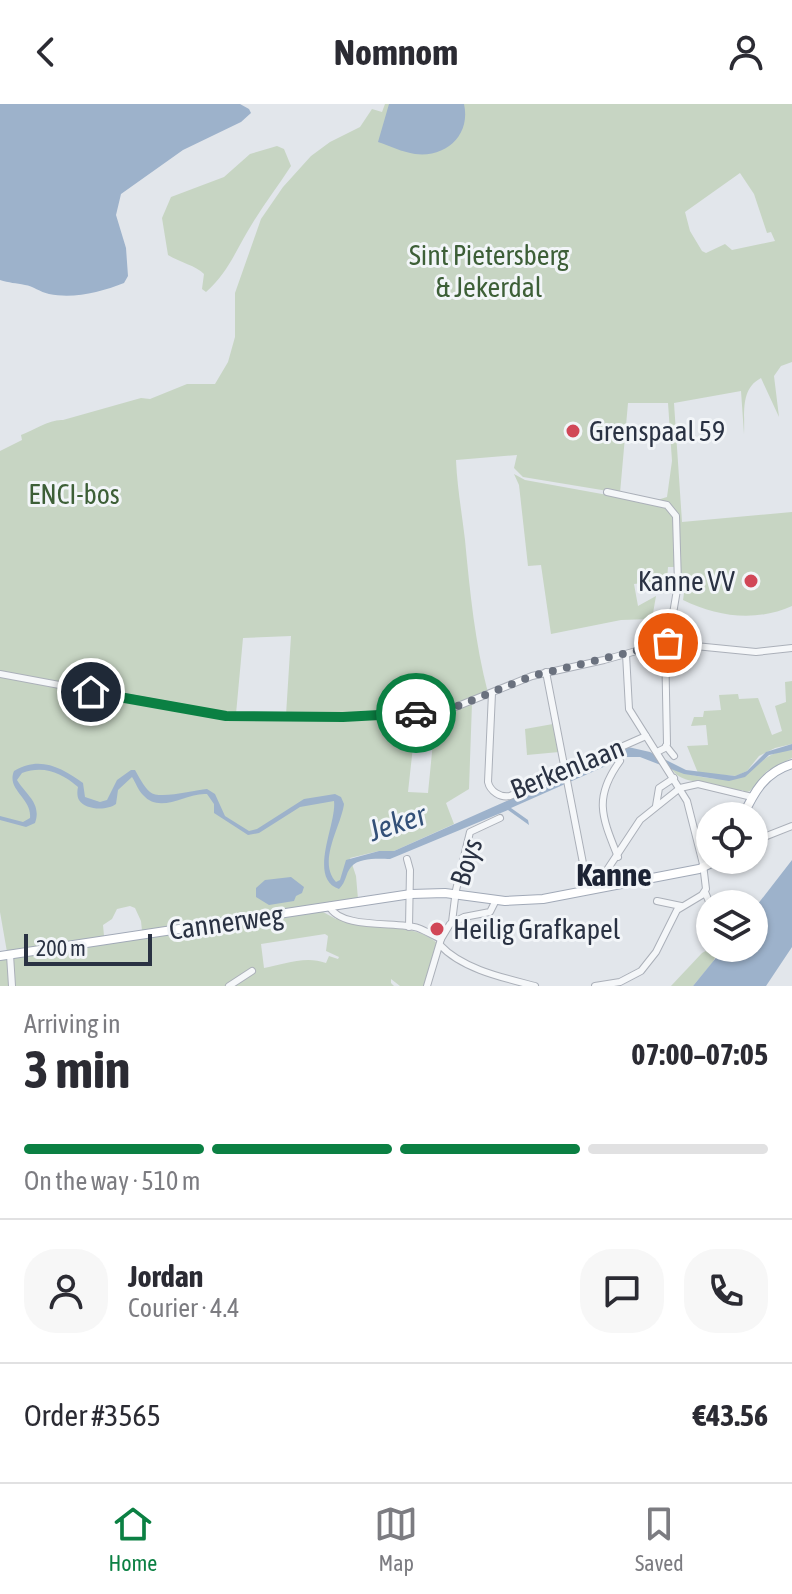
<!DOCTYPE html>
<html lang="en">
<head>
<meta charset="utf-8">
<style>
	body { margin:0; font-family:"Asap Condensed",sans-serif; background:#f7f7f7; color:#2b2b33; height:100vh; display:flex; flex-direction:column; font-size:30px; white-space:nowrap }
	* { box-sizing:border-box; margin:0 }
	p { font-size:26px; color:#7c7c81 }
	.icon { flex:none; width:44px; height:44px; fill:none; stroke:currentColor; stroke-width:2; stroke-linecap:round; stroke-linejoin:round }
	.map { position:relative; height:882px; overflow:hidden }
	.drawer { display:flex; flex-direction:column; background:#fff; flex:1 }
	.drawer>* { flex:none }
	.controls { position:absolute; left:696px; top:698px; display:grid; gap:16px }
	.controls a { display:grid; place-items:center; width:72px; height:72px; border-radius:50%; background:#fff; box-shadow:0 2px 6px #0004; font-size:40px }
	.scale { position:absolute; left:24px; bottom:20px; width:128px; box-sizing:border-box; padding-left:8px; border:4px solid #2a3243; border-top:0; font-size:22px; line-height:28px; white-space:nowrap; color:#2a3243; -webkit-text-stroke:6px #f2f5f8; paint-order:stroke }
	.pin { position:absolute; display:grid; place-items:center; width:68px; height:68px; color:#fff; margin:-34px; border:4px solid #fff; border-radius:50%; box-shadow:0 2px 8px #0007 }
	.courier { position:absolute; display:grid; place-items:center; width:80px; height:80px; margin:-40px; border:6px solid #0b8043; border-radius:50%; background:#fff; color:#222; box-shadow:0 2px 10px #0007 }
	.head em { font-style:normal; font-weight:700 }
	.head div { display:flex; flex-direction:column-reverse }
	.head { display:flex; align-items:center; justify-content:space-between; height:136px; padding:0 24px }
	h1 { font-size:52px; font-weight:700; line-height:60px }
	.bar { display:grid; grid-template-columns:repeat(4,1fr); gap:12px 8px; align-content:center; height:96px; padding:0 24px }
	.bar i { height:10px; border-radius:6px; background:#e1e1e2 }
	.bar .on { background:#0b8043 }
	.bar p { grid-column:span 4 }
	.line { display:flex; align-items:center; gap:20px; padding:0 24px; border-top:2px solid #e1e1e2 }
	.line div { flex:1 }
	.round { display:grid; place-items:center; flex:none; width:84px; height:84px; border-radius:32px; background:#f7f7f7 }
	header { display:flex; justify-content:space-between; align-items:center; height:104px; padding:0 24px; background:#fff; font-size:36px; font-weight:700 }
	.dock { display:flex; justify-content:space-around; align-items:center; height:112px; border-top:2px solid #e1e1e2; background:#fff; font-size:22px; color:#7c7c81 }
	.dock a { display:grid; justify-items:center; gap:4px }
	.dock .on { color:#0b8043 }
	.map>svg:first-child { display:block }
</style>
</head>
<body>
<header><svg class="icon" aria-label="back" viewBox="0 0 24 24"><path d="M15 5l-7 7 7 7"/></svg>Nomnom<svg class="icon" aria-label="person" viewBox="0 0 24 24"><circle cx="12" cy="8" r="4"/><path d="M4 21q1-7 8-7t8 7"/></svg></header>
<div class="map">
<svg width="792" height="882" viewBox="0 0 792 882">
	<rect width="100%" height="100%" fill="#e2e6eb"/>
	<g fill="#c7d5c3" fill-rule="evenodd">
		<path d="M385,0H792V258L781,262L774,272L779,313L761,274C740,285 745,309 744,330L741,287L674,299L682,418L792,408V502C757,518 717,513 683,496L684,489L679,487L681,463H668L667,476L634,480L638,502L656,492L652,515L621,516L551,530L541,461L528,462L519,381L514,370L525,376L635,396L654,397L667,393L672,357L668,299H628L620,389L523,373L514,364L517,351L456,356C457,382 462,410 465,436C470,489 475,539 488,589L464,599L417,606L408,688L428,689L436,608L472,599L469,685L446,699L454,720L394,747H379L350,754L356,772L358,795L323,802V808L336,815L337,812C347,816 358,820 369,821C392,825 419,822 438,840L424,882H400L391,875V879L394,882H0V849L7,848L0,808V347L22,336L21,331C34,326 50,315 63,316L141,294L150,295L187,280H215L228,258L235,233V189L261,115L283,83L311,52L330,38L360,23L372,5L382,8ZM740,69L754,90L767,129L771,128L775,137L732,146L725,140L706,149L702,147L690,127L685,108ZM291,532L286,611L236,610L243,534ZM130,802L135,804L141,817L142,827L104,832L103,821L112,815L117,805ZM325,830L328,832L326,847L339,853L338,855L329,852L326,859C305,851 282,861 264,864L261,840Z"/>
		<path d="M277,42L284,45L291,62C278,82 264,100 252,120C237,144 228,169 206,188L202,185L204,170C197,162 179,158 168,151L162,114L171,93L224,73L250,50Z"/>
		<polygon points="792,577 792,640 775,644 759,652 747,667 736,672 698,669 687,642 708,641 706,621 691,622 694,613 703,613 704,607 721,606 719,591 738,590 739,595 758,594 772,631 782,627 775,602 786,598 785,578"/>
		<polygon points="553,620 559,648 527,651 525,625"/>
		<path d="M792,646V654L767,667L750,687L744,689L743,686C730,688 724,684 712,680C696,676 680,679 671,664C687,672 732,681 747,670C765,656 767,648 792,646Z"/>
		<polygon points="711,844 719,844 713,858 693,882 671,882 702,849"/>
	</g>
	<g fill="#9db2cb">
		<path d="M0,0H240L249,5L251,9L241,18L183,46L121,90L116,111L126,144L128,172L124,179C101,188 74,195 49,190C40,188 33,182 25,181C16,179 9,179 0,176Z"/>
		<path d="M389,0H464C471,31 446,54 415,50C402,48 390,42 378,38Z"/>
		<path d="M792,640V646L769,651L745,673L729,677L684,670L640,653H626L511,704L528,716L529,721L508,706L390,755C379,755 360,753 351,763C345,770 347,777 339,785C307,774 337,720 334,697L300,703L259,729L248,731L214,709V700L207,690C186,688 161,711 143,691C138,686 136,679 132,673L118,686L116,700C107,707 85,706 79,696C77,693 77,687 78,683C61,668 43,661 22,669L17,676C26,691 42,699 35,719L26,723L0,716V712L23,718L30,714C32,694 6,686 14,667C40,651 62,664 83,679L85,693L100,698L107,696L117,676L131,666H135C139,673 144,683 150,688C159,696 194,686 207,685L215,690L225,712L249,727L257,725L304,695L335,690L341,693L344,700C341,723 317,757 336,778L340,776L346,756L379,747H394L628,643L650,648L686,666L735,672L747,667L766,648Z"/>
		<polygon points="792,756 792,843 766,882 693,882 724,844 754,844 754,805"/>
		<polygon points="291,773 304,783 302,789 296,792 294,797 269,801 256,793 256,784 265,776"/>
	</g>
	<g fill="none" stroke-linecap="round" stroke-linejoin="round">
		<defs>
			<g id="minor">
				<polyline points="607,388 667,401 676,412 678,480 668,539"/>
				<polyline points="546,568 588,785"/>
				<polyline points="0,570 226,612 379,612 453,604 532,572 604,556 665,539 756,548 792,544"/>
				<path d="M492,589L488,678C490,687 500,694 510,692L646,632"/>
				<polyline points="666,642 674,652"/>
				<polyline points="657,648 665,644 667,640 665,539"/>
				<polyline points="656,702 659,684 674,674"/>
				<polyline points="754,737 792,722"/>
				<path d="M618,753C602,713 593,694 620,657"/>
				<polyline points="407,755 410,766 409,823"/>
				<polyline points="609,781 607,766 640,716 680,684 698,680 752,693"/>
				<polyline points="705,788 710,800"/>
				<polyline points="657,797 681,802"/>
				<path d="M329,802C341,826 397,817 418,824C426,827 434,832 441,835"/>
				<polyline points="452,818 456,786 470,728 500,714"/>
				<path d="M440,841C462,865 504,874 535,882"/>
				<polyline points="10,851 12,882"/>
				<polyline points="229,882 252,867"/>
				<polyline points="427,882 441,835 450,820 464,813 490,808 496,796"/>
				<polyline points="595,882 620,878 641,867 656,848 677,806 702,791 706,785 703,760 687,697 629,605 626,550"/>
			</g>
			<g id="major">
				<path d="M743,712C754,688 765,668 792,660"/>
				<polyline points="0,852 411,790 445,789 505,797 543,795 699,765 718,756"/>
			</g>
		</defs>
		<use href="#minor" stroke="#abb0b9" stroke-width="8"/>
		<use href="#major" stroke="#a1a9b7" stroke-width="10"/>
		<use href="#minor" stroke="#f5f7f9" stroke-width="6"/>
		<use href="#major" stroke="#fff" stroke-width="8"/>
	</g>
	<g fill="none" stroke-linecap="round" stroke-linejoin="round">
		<polyline stroke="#6a717e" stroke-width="8" stroke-dasharray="0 14.4" points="416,609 453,604 532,572 668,539"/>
		<polyline stroke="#0b8043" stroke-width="10" points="91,588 226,612 343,613 416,609"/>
	</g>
	<g fill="#d14757" stroke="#f2f5f8" stroke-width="3">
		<circle cx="573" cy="327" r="8"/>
		<circle cx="751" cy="477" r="8"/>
		<circle cx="437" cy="825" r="8"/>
	</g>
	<g text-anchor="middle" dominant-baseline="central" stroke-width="6" stroke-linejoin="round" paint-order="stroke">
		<g font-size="28" fill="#3d5f37" stroke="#f2f5f8">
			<text x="489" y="151">Sint Pietersberg<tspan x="489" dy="32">&amp; Jekerdal</tspan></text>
			<text x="74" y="390">ENCI-bos</text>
		</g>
		<g font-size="28" fill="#2a3243" stroke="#f2f5f8" text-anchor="start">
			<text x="589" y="327">Grenspaal 59</text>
			<text x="735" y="477" text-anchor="end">Kanne VV</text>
			<text x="453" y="825">Heilig Grafkapel</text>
		</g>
		<g font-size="28" fill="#2a3243" stroke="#f2f5f8">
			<text transform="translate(567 664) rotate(-22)">Berkenlaan</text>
			<text transform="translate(466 758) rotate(-72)">Boys</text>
			<text transform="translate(226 818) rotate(-8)">Cannerweg</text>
		</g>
		<g font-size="30" font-style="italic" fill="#335078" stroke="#f2f5f8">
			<text transform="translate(397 718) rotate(-18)">Jeker</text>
		</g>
		<g font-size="32" font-weight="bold" fill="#1c2334" stroke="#f2f5f8">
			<text x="614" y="770">Kanne</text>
		</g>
	</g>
</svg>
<div class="controls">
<a><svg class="icon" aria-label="locate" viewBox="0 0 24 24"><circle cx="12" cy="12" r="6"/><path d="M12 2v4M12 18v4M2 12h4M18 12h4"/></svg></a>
<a><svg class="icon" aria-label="layers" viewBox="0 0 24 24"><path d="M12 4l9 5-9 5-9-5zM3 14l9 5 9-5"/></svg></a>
</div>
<div class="scale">200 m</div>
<div class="pin" style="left:668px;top:539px;background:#ea580c"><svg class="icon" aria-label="bag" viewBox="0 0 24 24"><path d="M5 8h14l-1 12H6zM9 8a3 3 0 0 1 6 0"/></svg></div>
<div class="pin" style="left:91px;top:588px;background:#1f2937"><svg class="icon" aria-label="home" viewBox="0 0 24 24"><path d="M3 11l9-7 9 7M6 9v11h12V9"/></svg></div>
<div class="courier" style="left:416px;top:609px"><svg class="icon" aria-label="car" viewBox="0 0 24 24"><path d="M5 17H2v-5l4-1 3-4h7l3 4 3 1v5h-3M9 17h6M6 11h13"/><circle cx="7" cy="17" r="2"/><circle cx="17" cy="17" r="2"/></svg></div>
</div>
<section class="drawer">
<div class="head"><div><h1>3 min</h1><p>Arriving in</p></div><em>07:00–07:05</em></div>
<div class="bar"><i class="on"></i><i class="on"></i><i class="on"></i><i></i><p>On the way · 510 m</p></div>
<div class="line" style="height:144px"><a class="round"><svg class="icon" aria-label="person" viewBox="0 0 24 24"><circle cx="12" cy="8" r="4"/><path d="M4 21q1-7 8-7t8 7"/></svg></a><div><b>Jordan</b><p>Courier · 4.4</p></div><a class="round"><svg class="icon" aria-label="chat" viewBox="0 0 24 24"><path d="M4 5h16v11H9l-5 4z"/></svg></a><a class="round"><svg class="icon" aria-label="phone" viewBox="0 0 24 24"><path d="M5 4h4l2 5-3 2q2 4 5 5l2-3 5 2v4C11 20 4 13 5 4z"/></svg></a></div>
<div class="line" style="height:104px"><div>Order #3565</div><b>€43.56</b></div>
</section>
<nav class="dock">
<a class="on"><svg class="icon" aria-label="home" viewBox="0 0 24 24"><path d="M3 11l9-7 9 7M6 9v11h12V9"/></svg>Home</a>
<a><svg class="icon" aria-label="map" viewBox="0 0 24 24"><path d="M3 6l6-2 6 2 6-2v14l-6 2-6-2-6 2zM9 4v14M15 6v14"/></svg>Map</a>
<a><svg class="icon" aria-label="saved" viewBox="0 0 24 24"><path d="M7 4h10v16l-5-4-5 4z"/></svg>Saved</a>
</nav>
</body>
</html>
